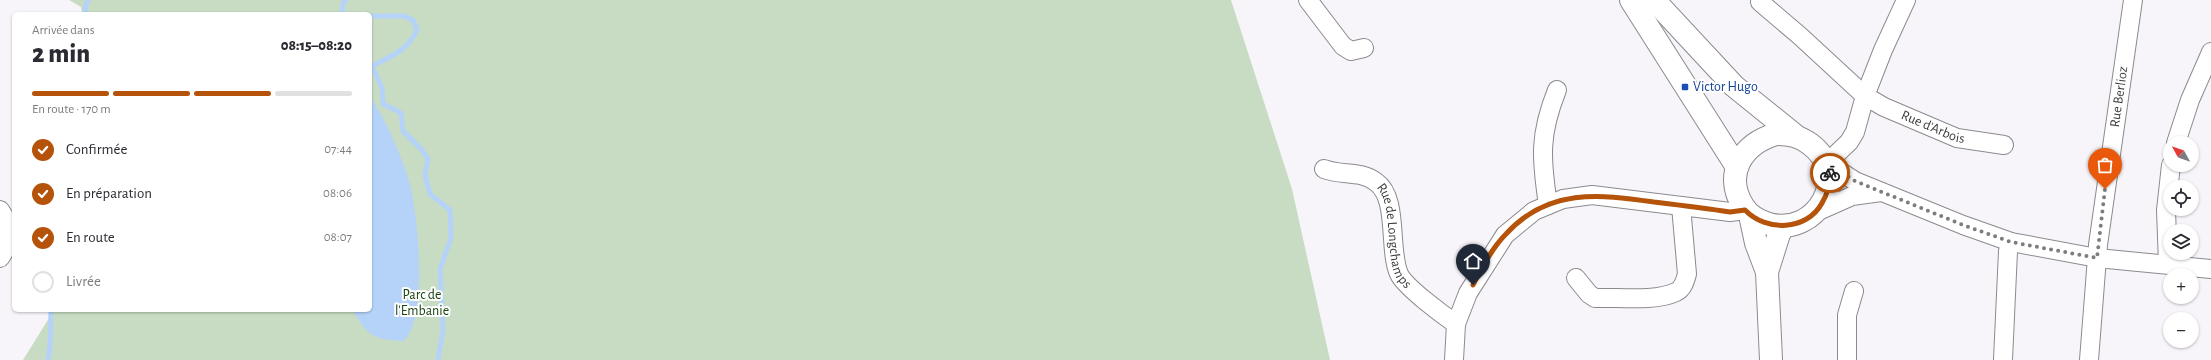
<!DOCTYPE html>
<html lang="fr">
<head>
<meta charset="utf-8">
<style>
	body { margin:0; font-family:"Alegreya Sans",sans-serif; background:#f7f7f7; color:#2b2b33; height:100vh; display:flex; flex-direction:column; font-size:15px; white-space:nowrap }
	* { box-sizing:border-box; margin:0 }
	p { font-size:13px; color:#7c7c81 }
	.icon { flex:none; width:22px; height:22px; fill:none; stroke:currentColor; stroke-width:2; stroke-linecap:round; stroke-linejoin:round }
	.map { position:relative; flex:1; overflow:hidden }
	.details { position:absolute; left:12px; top:12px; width:360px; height:300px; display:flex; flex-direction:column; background:#fff; border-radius:6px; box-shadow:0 1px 3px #0004 }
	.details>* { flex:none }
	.needle { width:26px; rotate:310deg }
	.fabs { position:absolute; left:2163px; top:136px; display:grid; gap:8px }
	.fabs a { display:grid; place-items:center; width:36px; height:36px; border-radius:50%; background:#fff; box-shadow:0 1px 3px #0004; font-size:20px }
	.pin { position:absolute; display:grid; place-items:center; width:34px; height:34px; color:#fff; margin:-41px -17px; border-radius:50% 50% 50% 0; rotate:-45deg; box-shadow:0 0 4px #0007 }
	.pin .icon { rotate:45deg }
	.courier { position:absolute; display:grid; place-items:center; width:40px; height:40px; margin:-20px; border:3px solid #b45309; border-radius:50%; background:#fff; color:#222; box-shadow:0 1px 5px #0007 }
	.overview em { font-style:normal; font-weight:800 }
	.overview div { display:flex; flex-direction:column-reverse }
	.overview { display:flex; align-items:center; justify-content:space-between; height:68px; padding:0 20px }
	h1 { font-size:26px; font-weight:800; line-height:30px }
	.bar { display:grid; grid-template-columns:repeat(4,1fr); gap:6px 4px; align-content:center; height:48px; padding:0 20px }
	.bar i { height:5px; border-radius:3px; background:#e1e1e2 }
	.bar .on { background:#b45309 }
	.bar p { grid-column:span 4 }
	ol { padding:0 20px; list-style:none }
	li { display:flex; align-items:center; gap:12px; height:44px }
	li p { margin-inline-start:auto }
	li .icon { padding:4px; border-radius:50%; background:#b45309; color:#fff; stroke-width:4 }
	li:last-child { color:#7c7c81 }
	li i { width:22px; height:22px; border:2px solid #e1e1e2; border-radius:50% }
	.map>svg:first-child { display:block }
</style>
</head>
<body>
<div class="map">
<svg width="2211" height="360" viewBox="0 0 2211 360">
	<rect width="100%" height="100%" fill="#f7f5fa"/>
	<polygon fill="#c7dcc3" points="69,0 1231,0 1292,189 1330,360 23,360 54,310 370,310 370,14 82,14 81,7"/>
	<path fill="#b5d3f9" d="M370,97C385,117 405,163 411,188C418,221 428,317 404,341C371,339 370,337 352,310H370Z"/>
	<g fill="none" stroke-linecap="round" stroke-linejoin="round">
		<g stroke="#b5d3f9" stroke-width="5">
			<polyline points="86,14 85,9 88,0"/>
			<polyline points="342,14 343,3 346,0"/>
			<path d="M370,16H404L413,20L417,30C406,52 393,55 372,66L382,88L383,104L401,113L403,131L421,149L428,159L425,175L430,194L450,210L451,238L440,269L443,330L438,360"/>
			<polyline points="48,360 50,345 51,310"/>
		</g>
		<defs>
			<g id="minor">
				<polyline points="1308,0 1343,46 1351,51 1364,48"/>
				<polyline points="1906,0 1883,50 1865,96 1855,132 1849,142 1827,163 1855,181 1963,225 2011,242 2097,258 2211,269"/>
				<path id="s1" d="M1760,2L1800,36L1865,96L1884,107L1957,138L2004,145"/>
				<polyline points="2176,143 2190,100 2211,52"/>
				<path id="s2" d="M1324,169C1342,176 1360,170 1376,182C1399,198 1388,249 1399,274C1405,287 1443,315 1456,324"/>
				<path d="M1548,205C1541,158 1539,135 1557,90"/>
				<path d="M0,210C12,227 12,241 0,258"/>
				<polyline points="1816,212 1852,196 1881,192"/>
				<polyline points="2168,264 2166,210 2171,165"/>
				<path d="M1576,278L1589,294L1595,298C1617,297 1655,302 1676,292C1683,289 1685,281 1687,274L1681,206"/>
				<polyline points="1454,360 1456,324 1468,293 1505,235 1534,211 1563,199 1592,195 1730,212 1745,210"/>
				<polyline points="1847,360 1847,315 1854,291"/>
				<polyline points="2003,360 2008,251 2011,242"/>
				<path id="s3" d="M2089,360L2098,245L2133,0"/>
			</g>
			<g id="tertiary">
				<polyline points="1631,0 1737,167"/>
				<polyline points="1654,0 1734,86 1796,136"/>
				<path d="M1776,134C1790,134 1799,136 1810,144C1852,175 1817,237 1769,224C1758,221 1749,216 1743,206C1723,173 1743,144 1776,134Z"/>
				<polyline points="1750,215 1756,243 1767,272 1771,360"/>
				<polyline points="1767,272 1779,234 1784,226"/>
			</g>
		</defs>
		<use href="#minor" stroke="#8c8a8e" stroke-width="20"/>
		<use href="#tertiary" stroke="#8c8a8e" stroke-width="24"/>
		<use href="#minor" stroke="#fff" stroke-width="18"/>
		<use href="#tertiary" stroke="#fff" stroke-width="22"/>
	</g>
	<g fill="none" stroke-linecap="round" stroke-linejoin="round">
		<polyline stroke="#7d7c7e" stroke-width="4" stroke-dasharray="0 7.2" points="1830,173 1827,163 1855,181 1963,225 2011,242 2097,258 2105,189"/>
		<path stroke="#b45309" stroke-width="5" d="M1473,285C1482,267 1492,248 1506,234C1548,188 1599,194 1654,202C1679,205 1704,208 1730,212L1745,210C1766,232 1807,231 1822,203C1828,194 1829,184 1830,173"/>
	</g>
	<rect fill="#1a4fb4" stroke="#fff" stroke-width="1.5" x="1681" y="83" width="8" height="8" rx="2"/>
	<g text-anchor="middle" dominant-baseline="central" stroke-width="4" stroke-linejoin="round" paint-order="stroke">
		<g font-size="14" fill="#164399" stroke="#fff" text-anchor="start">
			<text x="1693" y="87">Victor Hugo</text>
		</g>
		<g font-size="14" fill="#3b3b3c" stroke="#fff">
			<text stroke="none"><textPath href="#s3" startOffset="265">Rue Berlioz</textPath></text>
			<text stroke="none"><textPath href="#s1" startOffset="216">Rue d'Arbois</textPath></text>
			<text stroke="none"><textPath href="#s2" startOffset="113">Rue de Longchamps</textPath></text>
		</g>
		<g font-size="14" fill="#1a4310" stroke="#fff">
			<text x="422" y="295">Parc de<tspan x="422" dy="16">l'Embanie</tspan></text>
		</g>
	</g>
</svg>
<div class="fabs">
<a><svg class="needle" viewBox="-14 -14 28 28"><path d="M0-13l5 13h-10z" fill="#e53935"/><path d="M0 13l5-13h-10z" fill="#7c7c81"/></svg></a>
<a><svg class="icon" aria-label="locate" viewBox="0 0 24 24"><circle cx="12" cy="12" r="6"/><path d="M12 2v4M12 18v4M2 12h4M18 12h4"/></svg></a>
<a><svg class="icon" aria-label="layers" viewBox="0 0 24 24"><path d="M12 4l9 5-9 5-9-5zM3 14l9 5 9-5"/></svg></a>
<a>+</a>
<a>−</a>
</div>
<div class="pin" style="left:2105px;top:189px;background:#ea580c"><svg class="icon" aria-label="bag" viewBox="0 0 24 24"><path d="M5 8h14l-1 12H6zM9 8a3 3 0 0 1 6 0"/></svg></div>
<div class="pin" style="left:1473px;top:285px;background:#1f2937"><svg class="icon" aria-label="home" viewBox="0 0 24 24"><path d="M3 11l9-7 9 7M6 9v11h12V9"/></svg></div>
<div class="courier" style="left:1830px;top:173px"><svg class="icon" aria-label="bike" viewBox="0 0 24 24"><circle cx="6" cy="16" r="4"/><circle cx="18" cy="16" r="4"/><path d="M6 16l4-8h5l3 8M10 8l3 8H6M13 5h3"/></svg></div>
<section class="details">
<div class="overview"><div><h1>2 min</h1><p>Arrivée dans</p></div><em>08:15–08:20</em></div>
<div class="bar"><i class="on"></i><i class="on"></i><i class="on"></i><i></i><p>En route · 170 m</p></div>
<ol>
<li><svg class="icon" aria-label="check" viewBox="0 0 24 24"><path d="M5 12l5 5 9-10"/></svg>Confirmée<p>07:44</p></li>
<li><svg class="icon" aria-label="check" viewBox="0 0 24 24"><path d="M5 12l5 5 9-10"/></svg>En préparation<p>08:06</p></li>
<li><svg class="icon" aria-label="check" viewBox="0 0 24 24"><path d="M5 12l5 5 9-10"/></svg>En route<p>08:07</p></li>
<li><i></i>Livrée</li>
</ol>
</section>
</div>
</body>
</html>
